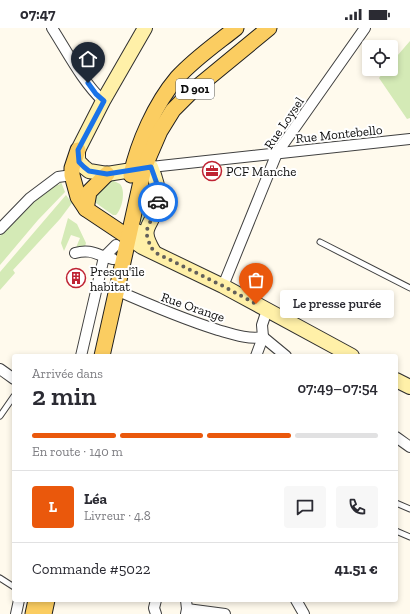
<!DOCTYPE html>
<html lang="fr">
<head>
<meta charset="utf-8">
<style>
	body { margin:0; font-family:"Zilla Slab",serif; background:#f7f7f7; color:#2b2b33; height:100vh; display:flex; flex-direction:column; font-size:15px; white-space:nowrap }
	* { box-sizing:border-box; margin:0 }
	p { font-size:13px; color:#7c7c81 }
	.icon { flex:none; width:22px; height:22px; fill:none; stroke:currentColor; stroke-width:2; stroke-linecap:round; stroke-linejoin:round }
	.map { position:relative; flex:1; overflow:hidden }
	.details { position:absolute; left:12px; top:326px; width:386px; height:248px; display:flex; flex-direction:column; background:#fff; border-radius:4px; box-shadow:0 2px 6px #0003 }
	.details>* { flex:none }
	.tools { position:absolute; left:362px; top:12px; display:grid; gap:8px }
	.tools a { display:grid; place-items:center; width:36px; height:36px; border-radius:4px; background:#fff; box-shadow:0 2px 6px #0003; font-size:20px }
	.pin { position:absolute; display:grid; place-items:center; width:34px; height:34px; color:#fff; margin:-41px -17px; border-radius:50% 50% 50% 0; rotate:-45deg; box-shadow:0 0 4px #0007 }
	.pin .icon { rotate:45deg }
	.courier { position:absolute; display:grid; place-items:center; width:40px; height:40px; margin:-20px; border:3px solid #1a73e8; border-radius:50%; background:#fff; color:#222; box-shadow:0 1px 5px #0007 }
	.bubble { position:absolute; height:28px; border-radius:4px; background:#fff; box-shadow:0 2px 6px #0003; font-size:13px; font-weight:600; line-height:28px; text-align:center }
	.summary em { font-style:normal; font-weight:600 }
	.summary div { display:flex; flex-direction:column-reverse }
	.summary { display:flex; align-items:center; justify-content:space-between; height:68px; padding:0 20px }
	h1 { font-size:26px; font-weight:600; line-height:30px }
	.bar { display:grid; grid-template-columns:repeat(4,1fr); gap:6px 4px; align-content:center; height:48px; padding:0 20px }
	.bar i { height:5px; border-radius:3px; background:#e1e1e2 }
	.bar .selected { background:#ea580c }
	.bar p { grid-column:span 4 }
	.line { display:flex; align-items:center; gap:10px; padding:0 20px; border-top:1px solid #e1e1e2 }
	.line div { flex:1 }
	.round { display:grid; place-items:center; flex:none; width:42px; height:42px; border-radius:4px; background:#f7f7f7 }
	.status { display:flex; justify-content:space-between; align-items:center; height:28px; padding:0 20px; background:#fff; direction:ltr }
	.status svg { height:11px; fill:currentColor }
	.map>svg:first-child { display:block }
</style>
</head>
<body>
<div class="status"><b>07:47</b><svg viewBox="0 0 49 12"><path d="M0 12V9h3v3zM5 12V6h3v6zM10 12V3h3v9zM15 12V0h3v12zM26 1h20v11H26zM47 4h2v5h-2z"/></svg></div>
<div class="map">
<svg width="410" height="586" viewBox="0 0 410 586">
	<rect width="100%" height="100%" fill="#fffaed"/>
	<g fill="#d4eab6">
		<polygon points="410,13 410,90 407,91 379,50 386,41 391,41 391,35"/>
		<path d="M151,150C151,164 155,190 139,195L147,151Z"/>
		<path d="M112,152L120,156C126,163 122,181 116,187H113L96,175L94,173L96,163Z"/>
		<polygon points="61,154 65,164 38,192 0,237 0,208 20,183 56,156 59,157"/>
		<polygon points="66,167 72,175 60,191 13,242 15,245 0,262 0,244"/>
		<polygon points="68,190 77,196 86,215 84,221 75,222 80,210 71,207 64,223 61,215"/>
	</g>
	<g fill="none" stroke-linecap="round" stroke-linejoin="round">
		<defs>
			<g id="lane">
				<polyline points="320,214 410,260"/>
				<polyline points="0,388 14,368"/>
				<polyline points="396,475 410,481"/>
				<polyline points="396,503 410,509"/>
				<polyline points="0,550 14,559"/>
			</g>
			<g id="street">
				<path d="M52,0C68,25 82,53 103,73"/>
				<polyline points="151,139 410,111"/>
				<polyline points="0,201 30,170 58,149 72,147"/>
				<path d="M75,225C92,220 98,228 113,231"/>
				<polyline points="223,258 277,125 365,0"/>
				<path d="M116,262C150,277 183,291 218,302C232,306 249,312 263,309"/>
				<polyline points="263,309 286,328"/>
				<polyline points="81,328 104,229 116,217"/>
				<polyline points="256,328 263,309 262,297 267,282"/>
				<polyline points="0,341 14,351"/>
				<polyline points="396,409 410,419"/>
				<polyline points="296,572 304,586"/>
				<polyline points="187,581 225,586"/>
				<polyline points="16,586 19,572"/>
				<polyline points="156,586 154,580 156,572"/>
				<polyline points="186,586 187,581 186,572"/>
			</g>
			<g id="secondary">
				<path d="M145,0L103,73L78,122V133L84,139L89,143L107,146L151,139C156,151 161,166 157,179C150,201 139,199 154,224"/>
				<polyline points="137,203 128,209 142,219 223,258 352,328"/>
				<polyline points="396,352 410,359"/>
			</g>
			<g id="primary">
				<polyline points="78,122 72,140 72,147 78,169 86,181 128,209"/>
				<path d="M131,147C138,115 155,76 177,50C194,31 216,16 236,0"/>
				<polyline points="86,181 89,164 107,146"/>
				<polyline points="102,328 144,140 160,103 173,82 190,65 269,0"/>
				<polyline points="33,586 36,572"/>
				<polyline points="44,586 47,572"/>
			</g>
		</defs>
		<use href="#lane" stroke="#404040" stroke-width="7"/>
		<use href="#street" stroke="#404040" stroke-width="12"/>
		<use href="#secondary" stroke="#2f2f2f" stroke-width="16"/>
		<use href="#primary" stroke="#1e1e1e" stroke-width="17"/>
		<use href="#lane" stroke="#fff" stroke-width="5"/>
		<use href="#street" stroke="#fff" stroke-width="10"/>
		<use href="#secondary" stroke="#fff0a8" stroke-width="14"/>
		<use href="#primary" stroke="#fbcd61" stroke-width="15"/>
	</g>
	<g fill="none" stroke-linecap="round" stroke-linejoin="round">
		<path stroke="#62605b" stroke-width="4" stroke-dasharray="0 7.2" d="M158,174C153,199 138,197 154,224L223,258L256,276"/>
		<polyline stroke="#1a73e8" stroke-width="5" points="88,55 96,66 104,73 78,122 79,134 84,139 89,143 107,146 151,139 157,156 158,174"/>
	</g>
	<defs>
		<symbol id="office-ring" viewBox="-11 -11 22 22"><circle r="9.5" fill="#fff" stroke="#bf2333" stroke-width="1.5"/><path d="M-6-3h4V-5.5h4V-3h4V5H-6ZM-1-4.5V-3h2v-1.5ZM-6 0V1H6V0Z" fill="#bf2333"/></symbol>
		<symbol id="building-ring" viewBox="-11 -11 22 22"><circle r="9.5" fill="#fff" stroke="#bf2333" stroke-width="1.5"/><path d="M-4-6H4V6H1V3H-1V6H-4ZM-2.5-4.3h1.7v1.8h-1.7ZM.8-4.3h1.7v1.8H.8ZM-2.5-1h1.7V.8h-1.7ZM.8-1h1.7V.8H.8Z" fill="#bf2333"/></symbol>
	</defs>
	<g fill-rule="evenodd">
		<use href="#office-ring" x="201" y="132" width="22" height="22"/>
		<use href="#building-ring" x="65" y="239" width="22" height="22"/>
	</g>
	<g text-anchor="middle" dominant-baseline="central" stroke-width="4" stroke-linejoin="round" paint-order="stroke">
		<rect fill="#fff" stroke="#565656" stroke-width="1" x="176" y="51" width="38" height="20" rx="3"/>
		<g font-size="12" font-weight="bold" fill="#0d0d0d">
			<text x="195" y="61">D 901</text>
		</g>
		<g font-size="13" fill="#0d0d0d" stroke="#fff">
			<text transform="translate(284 95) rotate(-56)">Rue Loysel</text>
			<text transform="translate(339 106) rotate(-6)">Rue Montebello</text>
			<text transform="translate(193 279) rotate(19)">Rue Orange</text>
		</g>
		<g font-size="13" fill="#0d0d0d" stroke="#fff" text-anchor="start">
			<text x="226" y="143">PCF Manche</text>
			<text x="90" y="243">Presqu'île<tspan x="90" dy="15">habitat</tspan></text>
		</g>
	</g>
</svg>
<div class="tools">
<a><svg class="icon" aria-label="locate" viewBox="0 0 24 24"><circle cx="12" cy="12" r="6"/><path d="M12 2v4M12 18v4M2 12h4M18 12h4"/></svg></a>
</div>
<div class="pin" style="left:256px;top:276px;background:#ea580c"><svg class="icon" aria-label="bag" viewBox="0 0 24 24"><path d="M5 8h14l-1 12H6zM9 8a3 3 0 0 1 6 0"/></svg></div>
<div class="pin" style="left:88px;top:55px;background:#1f2937"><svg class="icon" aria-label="home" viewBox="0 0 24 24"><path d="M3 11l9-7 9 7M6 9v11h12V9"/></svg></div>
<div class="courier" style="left:158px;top:174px"><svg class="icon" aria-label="car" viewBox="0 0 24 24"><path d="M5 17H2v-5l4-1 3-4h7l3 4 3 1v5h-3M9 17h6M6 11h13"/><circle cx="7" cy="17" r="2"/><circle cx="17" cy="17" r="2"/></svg></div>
<div class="bubble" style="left:280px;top:262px;width:114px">Le presse purée</div>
<section class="details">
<div class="summary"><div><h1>2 min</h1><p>Arrivée dans</p></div><em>07:49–07:54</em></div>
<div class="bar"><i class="selected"></i><i class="selected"></i><i class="selected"></i><i></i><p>En route · 140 m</p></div>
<div class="line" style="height:72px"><b class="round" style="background:#ea580c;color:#fff">L</b><div><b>Léa</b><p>Livreur · 4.8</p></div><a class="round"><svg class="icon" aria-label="chat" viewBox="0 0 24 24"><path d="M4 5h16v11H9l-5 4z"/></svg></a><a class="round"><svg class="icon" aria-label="phone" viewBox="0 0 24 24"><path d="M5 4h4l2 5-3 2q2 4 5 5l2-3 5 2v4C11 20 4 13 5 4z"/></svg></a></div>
<div class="line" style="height:52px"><div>Commande #5022</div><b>41.51 €</b></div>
</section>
</div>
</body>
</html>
